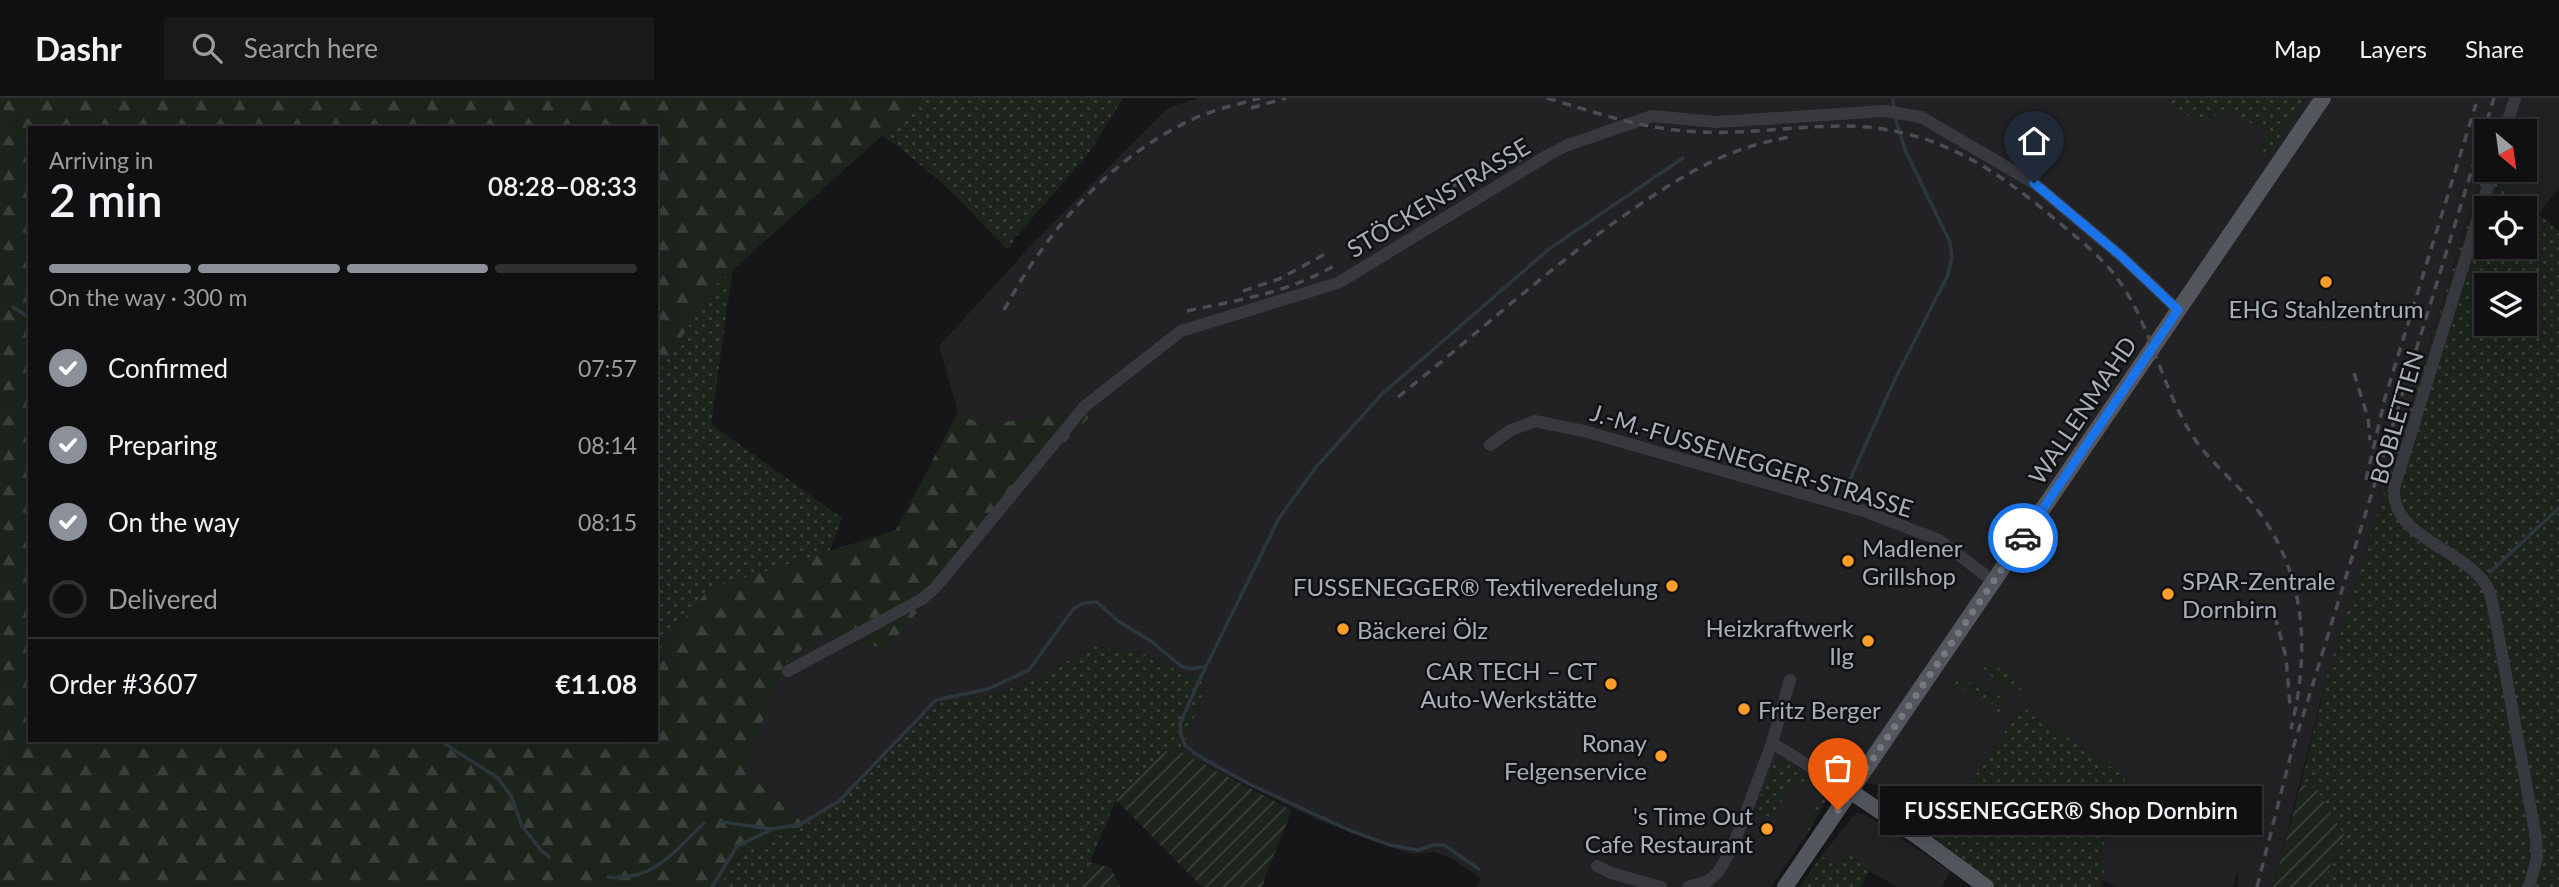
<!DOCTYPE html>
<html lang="en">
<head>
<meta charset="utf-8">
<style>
	body { margin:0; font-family:Lato,sans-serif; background:#19191b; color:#f1f3f6; height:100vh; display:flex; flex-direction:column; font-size:26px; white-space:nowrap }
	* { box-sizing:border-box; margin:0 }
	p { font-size:23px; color:#9c9d9f }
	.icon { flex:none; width:38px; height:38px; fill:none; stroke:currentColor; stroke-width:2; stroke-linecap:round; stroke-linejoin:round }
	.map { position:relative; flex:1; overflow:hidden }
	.details { position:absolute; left:28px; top:28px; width:630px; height:616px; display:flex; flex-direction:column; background:#101012; border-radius:0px; box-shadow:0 7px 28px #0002,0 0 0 2px #303032 }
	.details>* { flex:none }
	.needle { width:46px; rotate:151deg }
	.controls { position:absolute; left:2474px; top:21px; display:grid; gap:14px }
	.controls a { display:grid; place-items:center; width:63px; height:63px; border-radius:0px; background:#101012; box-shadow:0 7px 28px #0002,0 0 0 2px #303032; font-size:35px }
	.pin { position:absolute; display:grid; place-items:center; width:60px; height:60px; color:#fff; margin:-72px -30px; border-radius:50% 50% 50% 0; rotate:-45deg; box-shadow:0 0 7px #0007 }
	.pin .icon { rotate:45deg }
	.courier { position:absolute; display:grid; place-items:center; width:70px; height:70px; margin:-35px; border:5px solid #1a73e8; border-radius:50%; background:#fff; color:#222; box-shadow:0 2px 9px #0007 }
	.bubble { position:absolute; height:49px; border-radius:0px; background:#101012; box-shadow:0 7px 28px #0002,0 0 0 2px #303032; font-size:23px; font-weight:600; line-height:49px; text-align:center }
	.head em { font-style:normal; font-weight:600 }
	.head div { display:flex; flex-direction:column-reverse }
	.head { display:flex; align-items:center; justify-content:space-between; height:119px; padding:0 21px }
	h1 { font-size:46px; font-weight:600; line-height:52px }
	.bar { display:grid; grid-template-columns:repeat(4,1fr); gap:10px 7px; align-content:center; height:84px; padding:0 21px }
	.bar i { height:9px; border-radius:5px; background:#303032 }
	.bar .on { background:#8c9099 }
	.bar p { grid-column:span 4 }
	.line { display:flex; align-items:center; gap:18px; padding:0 21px; border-top:2px solid #303032 }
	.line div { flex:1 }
	ol { padding:0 21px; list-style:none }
	li { display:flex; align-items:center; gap:21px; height:77px }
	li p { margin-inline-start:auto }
	li .icon { padding:7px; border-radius:50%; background:#8c9099; color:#fff; stroke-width:4 }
	li:last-child { color:#9c9d9f }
	li i { width:38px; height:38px; border:4px solid #303032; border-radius:50% }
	header { display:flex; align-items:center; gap:42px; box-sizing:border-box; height:98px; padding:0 35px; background:#101012; border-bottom:2px solid #303032 }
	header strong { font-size:33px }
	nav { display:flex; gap:38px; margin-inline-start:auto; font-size:24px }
	.search { width:490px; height:63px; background:#19191b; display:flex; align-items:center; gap:18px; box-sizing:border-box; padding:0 24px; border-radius:0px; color:#9c9d9f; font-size:26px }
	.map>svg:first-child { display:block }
</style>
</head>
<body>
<header>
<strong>Dashr</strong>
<div class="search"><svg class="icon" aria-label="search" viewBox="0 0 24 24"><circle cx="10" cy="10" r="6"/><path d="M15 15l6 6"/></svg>Search here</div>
<nav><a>Map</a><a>Layers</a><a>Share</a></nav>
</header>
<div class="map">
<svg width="2559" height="789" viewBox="0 0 2559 789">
	<defs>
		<pattern id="grass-dots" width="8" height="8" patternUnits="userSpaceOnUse" patternTransform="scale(1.75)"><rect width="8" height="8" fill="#1c241c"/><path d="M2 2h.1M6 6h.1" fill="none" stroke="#3a413b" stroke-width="1.8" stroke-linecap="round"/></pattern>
		<pattern id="forest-firs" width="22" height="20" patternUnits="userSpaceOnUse" patternTransform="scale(1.75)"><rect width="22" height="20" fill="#1c241c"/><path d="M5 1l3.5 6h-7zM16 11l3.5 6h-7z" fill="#3a413b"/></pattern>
		<pattern id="garden-furrows" width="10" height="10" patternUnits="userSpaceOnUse" patternTransform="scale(1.75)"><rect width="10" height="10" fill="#1c241c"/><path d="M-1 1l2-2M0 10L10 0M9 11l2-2" fill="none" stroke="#3a413b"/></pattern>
	</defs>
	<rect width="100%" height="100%" fill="#161618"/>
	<g fill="#222225" fill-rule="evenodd">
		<path d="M1198,0H2305L2299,11L2306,0H2559V89L2539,116L2483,72L2326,581L2273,789H2238V773L2233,789H2115L2103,782L2100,758L2125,679L2022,608L1945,722L1876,687L1845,682L1829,697L1808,735L1771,789H1476L1481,781L1453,761L1434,754L1411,756L1315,721L1181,654L1207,586L1139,554L1093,548L1037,580L989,598L937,605L840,704L806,726L744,673L785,563L826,536L1026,385L1095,313L981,327L958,314L939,248L1036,142L1168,10ZM2487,33H2525V72H2487Z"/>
		<polygon points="1857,714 1868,718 1950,773 1942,789 1898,789 1867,772 1849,756 1839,770 1821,758"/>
	</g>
	<g fill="url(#grass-dots)" fill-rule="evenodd">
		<path d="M14,0H1123L1089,55L1015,140L1008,152L942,85L899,49L881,37L750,46L711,326L842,420L829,454L807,530L781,574L760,620L647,789H0V6ZM30,30H656V642H30Z"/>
		<polygon points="2173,0 2305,0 2268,56 2258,50 2267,37 2233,12 2196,23 2170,4"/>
		<path d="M2484,71L2559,133V789H2321L2344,737L2316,690L2301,686L2326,581ZM2487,110H2525V149H2487ZM2487,187H2525V226H2487Z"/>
		<polygon points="1093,548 1139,554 1207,586 1181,654 1163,653 1116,702 1090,764 1075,789 718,789 745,753 806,726 840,704 937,605 989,598 1037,580"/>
		<path d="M1984,562C1997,566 2015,584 2029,593C2011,592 1991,581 1980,566Z"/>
		<polygon points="1959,580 2006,601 2005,605 1998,616 1994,615 1997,608 1965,589 1959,595 1951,590"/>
		<polygon points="2022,608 2126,679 2100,758 2104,774 2101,789 1997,789 1937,742 1931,734 1933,725 1938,721 1945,722"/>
		<polygon points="1780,662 1809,679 1803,687 1793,682 1772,720 1755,713 1772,667"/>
		<polygon points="1817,684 1829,697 1808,735 1803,732 1823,698 1812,692"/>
		<path d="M1883,692L1925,718C1911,731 1889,707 1876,699L1877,694Z"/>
		<polygon points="1849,756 1869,773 1860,789 1800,789 1821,758 1839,770"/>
	</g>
	<polygon fill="url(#forest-firs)" points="0,0 924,0 716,187 656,278 656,30 30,30 30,642 656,642 656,556 709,491 896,432 958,314 981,327 1096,312 1026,385 886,551 826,536 785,563 744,673 806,726 745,753 718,789 0,789"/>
	<g fill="url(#garden-furrows)">
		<polygon points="1163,653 1181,654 1292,712 1265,779 1263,789 1202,789 1116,702"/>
		<polygon points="2301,686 2316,690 2344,737 2321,789 2273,789"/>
		<polygon points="1090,764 1111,770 1120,789 1075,789"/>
	</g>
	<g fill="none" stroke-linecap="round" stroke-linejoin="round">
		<g stroke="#2b373d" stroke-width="3.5">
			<polyline points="1893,0 1894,12"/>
			<polyline points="13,209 30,220"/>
			<polyline points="1843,397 1895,281 1947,179 1952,160 1950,144 1905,52 1895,19"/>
			<polyline points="2490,474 2559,410"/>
			<polyline points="439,642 498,680 511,698 522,728 541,752 549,759"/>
			<polyline points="722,724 772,731"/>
			<polyline points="1479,771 1444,747 1433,747 1418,752 1390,747 1349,732 1249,686 1197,657 1185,647 1181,637 1180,626 1198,585 1279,420 1317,368 1382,296 1549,151 1683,60"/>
			<path d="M608,779C653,784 674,754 704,725"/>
			<polyline points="712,789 737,748 773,731 801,726 839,703 936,602 988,591 1029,572 1074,510 1084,505 1097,504 1118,523 1151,543 1181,568 1192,571 1206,568"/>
		</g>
		<g stroke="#37393e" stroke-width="12">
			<polyline points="2505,33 2515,0"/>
			<path d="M2493,72L2394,390C2392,441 2463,450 2486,487C2491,494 2492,505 2494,513L2536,739L2537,760L2529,789"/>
			<polyline points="1490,347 1511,332 1535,323 1584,333 1864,413 1939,442 1993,483"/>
			<polyline points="788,573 922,501 935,490 1085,308 1181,233 1338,185 1550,56 1568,47 1652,18 1717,24 1885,13 1921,19 2034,85 2121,158 2178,212"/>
			<polyline points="1772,645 1850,693"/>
			<polyline points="1597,768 1611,775 1661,789"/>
			<polyline points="1688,789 1708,783 1718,774 1732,751 1772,645 1790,582"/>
		</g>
		<g stroke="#53565d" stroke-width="16">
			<polyline points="1850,693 1917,738 1986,789"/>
			<polyline points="1785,789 2323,0"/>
		</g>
		<g stroke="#4a4d53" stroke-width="3.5" stroke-dasharray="9 7" stroke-linecap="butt">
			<path d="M1547,0C1593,14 1637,29 1685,33C1738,38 1791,28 1843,28C1930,28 1992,68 2056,122C2076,139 2097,155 2114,176C2153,226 2160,291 2196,343C2214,368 2238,386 2256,410C2307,477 2310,553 2291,631"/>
			<polyline points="1251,10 1286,0"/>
			<polyline points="1453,88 1528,59"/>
			<polyline points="1243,193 1279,181 1327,155"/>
			<path d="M1004,212C1046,134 1108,62 1189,23C1211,12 1236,7 1260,0"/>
			<path d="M1187,213C1242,201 1284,196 1334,168"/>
			<polyline points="2354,275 2368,320 2370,342"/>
			<path d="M1398,299C1472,240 1542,176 1619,121C1675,82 1722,50 1791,39"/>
			<polyline points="2366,382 2385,300 2476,6"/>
			<polyline points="2275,518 2286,559 2290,607"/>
			<polyline points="2257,789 2290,660 2494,0"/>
		</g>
	</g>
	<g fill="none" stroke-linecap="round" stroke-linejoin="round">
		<polyline stroke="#747981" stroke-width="7" stroke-dasharray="0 12.6" points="1838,712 2023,440"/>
		<polyline stroke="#1a73e8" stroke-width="9" points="2023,440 2178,212 2121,158 2034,85"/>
	</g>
	<g fill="#fe9d29" stroke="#111113" stroke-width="2.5">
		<circle cx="2326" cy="184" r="7"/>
		<circle cx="1848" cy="463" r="7"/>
		<circle cx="1672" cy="488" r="7"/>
		<circle cx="2168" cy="496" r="7"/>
		<circle cx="1343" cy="531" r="7"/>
		<circle cx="1868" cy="543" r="7"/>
		<circle cx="1611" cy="586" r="7"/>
		<circle cx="1744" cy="611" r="7"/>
		<circle cx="1661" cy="658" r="7"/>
		<circle cx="1767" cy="731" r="7"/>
	</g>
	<g text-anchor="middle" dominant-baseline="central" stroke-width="5" stroke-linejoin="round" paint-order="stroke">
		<g font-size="24" fill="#a7afb9" stroke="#111113">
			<text transform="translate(1438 99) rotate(-31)">STÖCKENSTRASSE</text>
			<text transform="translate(2082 312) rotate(-56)">WALLENMAHD</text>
			<text transform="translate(2396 319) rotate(-74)">BOBLETTEN</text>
			<text transform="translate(1752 362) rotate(17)">J.-M.-FUSSENEGGER-STRASSE</text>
		</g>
		<g font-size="24" fill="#a7afb9" stroke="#111113" text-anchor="end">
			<text x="2326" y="210" text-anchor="middle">EHG Stahlzentrum</text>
			<text x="1862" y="449" text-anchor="start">Madlener<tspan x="1862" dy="28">Grillshop</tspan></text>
			<text x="2182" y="482" text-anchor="start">SPAR-Zentrale<tspan x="2182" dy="28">Dornbirn</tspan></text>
			<text x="1658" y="488">FUSSENEGGER® Textilveredelung</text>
			<text x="1854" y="529">Heizkraftwerk<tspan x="1854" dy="28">Ilg</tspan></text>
			<text x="1357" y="531" text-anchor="start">Bäckerei Ölz</text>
			<text x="1597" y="572">CAR TECH – CT<tspan x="1597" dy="28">Auto-Werkstätte</tspan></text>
			<text x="1758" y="611" text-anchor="start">Fritz Berger</text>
			<text x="1647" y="644">Ronay<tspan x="1647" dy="28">Felgenservice</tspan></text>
			<text x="1753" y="717">'s Time Out<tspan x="1753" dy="28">Cafe Restaurant</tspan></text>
		</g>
	</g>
</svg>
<div class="controls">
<a><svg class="needle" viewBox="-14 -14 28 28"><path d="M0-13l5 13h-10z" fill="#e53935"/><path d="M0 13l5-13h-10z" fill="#9c9d9f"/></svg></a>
<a><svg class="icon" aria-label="locate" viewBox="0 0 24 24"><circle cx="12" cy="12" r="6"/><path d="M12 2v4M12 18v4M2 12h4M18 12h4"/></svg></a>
<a><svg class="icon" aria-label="layers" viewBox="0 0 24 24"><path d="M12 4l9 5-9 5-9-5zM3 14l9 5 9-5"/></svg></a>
</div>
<div class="pin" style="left:1838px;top:712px;background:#ea580c"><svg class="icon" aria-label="bag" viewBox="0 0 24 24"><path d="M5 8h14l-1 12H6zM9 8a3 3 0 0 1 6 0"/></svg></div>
<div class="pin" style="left:2034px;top:85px;background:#1f2937"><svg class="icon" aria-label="home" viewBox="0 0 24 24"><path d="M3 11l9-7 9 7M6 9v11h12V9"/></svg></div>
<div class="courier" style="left:2023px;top:440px"><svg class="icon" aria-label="car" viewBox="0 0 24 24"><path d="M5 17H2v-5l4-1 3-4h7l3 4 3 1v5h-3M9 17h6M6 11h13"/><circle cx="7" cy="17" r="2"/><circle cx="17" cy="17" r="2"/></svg></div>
<div class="bubble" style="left:1880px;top:688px;width:382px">FUSSENEGGER® Shop Dornbirn</div>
<section class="details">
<div class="head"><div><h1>2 min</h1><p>Arriving in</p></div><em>08:28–08:33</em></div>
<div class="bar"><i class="on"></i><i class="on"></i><i class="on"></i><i></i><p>On the way · 300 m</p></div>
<ol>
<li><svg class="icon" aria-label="check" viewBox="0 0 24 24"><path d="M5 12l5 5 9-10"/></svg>Confirmed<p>07:57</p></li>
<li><svg class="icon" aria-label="check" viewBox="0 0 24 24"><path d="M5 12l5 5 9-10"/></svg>Preparing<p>08:14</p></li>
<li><svg class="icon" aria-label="check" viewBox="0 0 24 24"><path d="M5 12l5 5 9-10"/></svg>On the way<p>08:15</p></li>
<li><i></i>Delivered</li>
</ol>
<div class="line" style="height:91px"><div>Order #3607</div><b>€11.08</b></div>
</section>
</div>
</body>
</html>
